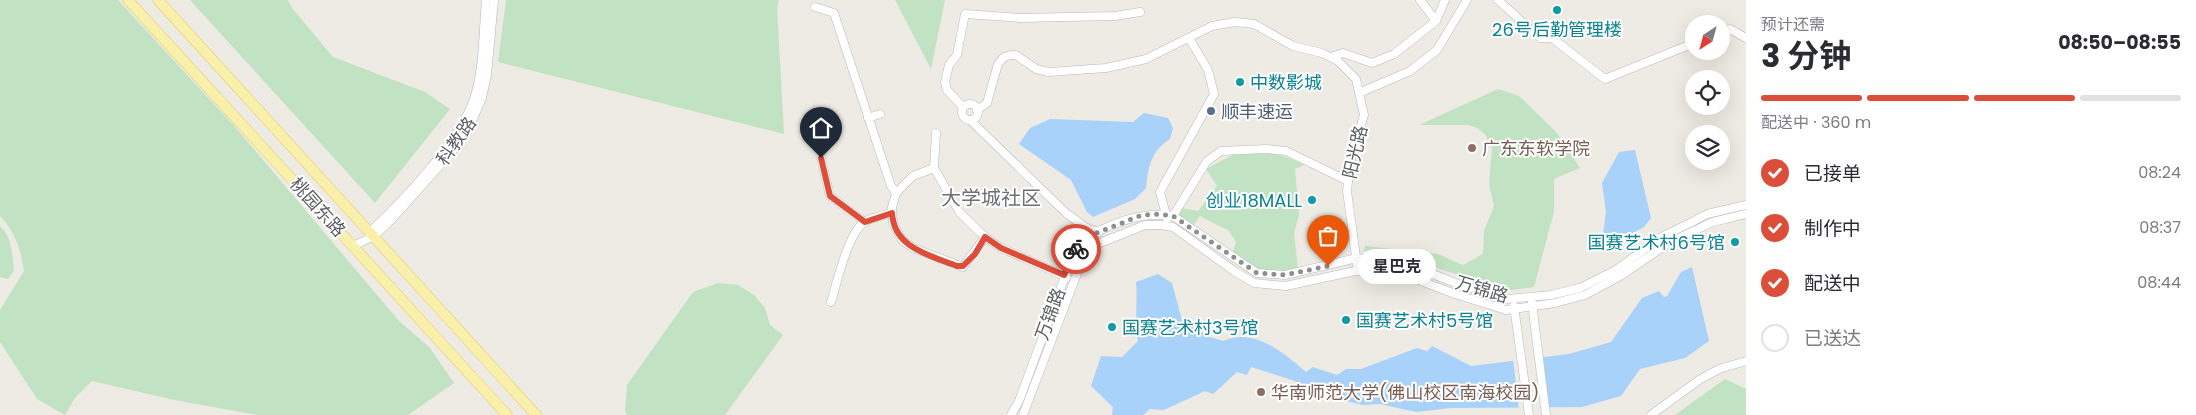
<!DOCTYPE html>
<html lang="zh">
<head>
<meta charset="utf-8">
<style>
	body { margin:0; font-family:Poppins,"Noto Sans SC",sans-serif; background:#f7f7f7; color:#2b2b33; height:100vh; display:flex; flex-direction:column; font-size:19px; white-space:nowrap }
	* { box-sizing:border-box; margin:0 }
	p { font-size:16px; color:#7c7c81 }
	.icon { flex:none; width:28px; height:28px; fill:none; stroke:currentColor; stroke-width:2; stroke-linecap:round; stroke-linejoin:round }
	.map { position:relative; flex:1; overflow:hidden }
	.details { display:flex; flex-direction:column; background:#fff; width:450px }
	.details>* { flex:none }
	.needle { width:32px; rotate:216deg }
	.buttons { position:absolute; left:1685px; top:15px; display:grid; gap:10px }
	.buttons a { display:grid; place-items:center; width:45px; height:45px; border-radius:50%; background:#fff; box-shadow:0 5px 20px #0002; font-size:25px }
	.pin { position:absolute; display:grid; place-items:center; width:42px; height:42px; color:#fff; margin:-51px -21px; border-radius:50% 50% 50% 0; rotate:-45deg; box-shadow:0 0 5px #0007 }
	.pin .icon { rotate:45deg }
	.courier { position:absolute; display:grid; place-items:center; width:50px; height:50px; margin:-25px; border:4px solid #dc4e3a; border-radius:50%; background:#fff; color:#222; box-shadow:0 1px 6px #0007 }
	.bubble { position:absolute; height:35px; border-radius:18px; background:#fff; box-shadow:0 5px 20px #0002; font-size:16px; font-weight:700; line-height:35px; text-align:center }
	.head em { font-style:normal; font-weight:700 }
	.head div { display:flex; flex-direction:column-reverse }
	.head { display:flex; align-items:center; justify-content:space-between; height:85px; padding:0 15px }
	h1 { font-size:32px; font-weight:700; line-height:38px }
	.bar { display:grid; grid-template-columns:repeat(4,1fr); gap:8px 5px; align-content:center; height:60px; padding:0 15px }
	.bar i { height:6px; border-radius:4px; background:#e1e1e2 }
	.bar .on { background:#dc4e3a }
	.bar p { grid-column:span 4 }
	ol { padding:0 15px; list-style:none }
	li { display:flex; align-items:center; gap:15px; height:55px }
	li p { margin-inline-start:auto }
	li .icon { padding:5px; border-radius:50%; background:#dc4e3a; color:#fff; stroke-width:4 }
	li:last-child { color:#7c7c81 }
	li i { width:28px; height:28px; border:2px solid #e1e1e2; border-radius:50% }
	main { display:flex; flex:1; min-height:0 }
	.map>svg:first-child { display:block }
</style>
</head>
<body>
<main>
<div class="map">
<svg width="1746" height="415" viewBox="0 0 1746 415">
	<rect width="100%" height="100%" fill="#edebe3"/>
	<g fill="#c1e3c3">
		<path d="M0,0H118L236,128L399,321L430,348L454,383L408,415H257L174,400L92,381L75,398L65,415L37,399L0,342V310L24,271C21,250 15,231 0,216Z"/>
		<polygon points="190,0 288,0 292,8 333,57 425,92 450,109 375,203"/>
		<polygon points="506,0 779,0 777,7 784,134 498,62"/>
		<polygon points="895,0 945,0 931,69"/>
		<polygon points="1498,89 1519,96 1556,132 1580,168 1554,179 1554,212 1534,287 1505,291 1414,260 1364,251 1365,246 1438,254 1463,265 1483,254 1484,231 1494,206 1489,184 1492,149 1485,134 1477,128 1468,125 1419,125"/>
		<path d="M1238,152C1266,152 1278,152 1304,165L1295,169L1299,215L1294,233L1298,270C1267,277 1257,271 1232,254L1236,242L1229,231L1200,216L1193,226L1176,215L1182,208L1198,211L1217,186L1206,169Z"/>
		<path d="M0,226C12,236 13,258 14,271L8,279L0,277Z"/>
		<polygon points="718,283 738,285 754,295 765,308 770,325 783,335 725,415 627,415 625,411 627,385 693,292"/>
		<polygon points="1725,379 1746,389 1746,415 1675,415"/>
	</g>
	<g fill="#a8d2f9">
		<path d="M1144,113L1168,118L1173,128L1170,139C1151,151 1148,167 1146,188L1135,199L1093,217L1087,212L1071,180L1019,144L1030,128L1050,119L1133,122Z"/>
		<polygon points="1635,150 1651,218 1644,227 1610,245 1603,234 1606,212 1602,183 1619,152"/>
		<path d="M1692,267L1709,341L1685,358L1640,369L1621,396L1582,407L1451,408L1416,412L1380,404L1363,405L1333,398L1292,380L1251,367L1247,375L1237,372L1213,394L1205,391L1164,410L1150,409L1143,415H1112L1113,407L1091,386L1101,356L1122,357L1138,341C1134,322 1138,302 1136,282L1158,274L1172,283L1183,324L1203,331V335L1223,341C1254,327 1284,353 1306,372L1313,367L1337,375L1346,369H1361L1417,348L1427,351L1432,346L1471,366L1569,354L1611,342L1642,298L1659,291L1664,297L1667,296L1681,272Z"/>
	</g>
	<polygon fill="#edebe3" points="1543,355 1549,409 1519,410 1513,359"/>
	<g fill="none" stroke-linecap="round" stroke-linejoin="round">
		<defs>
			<g id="minor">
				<polyline points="1420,0 1436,21"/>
				<polyline points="1498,0 1540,38 1552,38 1605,79 1694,43"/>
				<polyline points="815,7 834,13 891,186 896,193"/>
				<polyline points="1721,32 1730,29 1746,38"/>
				<polyline points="1331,57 1343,53 1372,63 1394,54 1436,21 1445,0"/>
				<polyline points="1359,93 1410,71 1437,50 1467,0"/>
				<circle cx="970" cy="112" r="8"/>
				<polyline points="963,107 947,90 945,82 949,65 957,55 965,14 1021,18 1115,16 1140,12"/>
				<polyline points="977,110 987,103 998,64 1004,57 1011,55 1016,55 1036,69 1049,72 1106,68 1146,59 1212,26 1235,22 1254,24 1293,46 1322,53 1338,61 1356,79 1364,115 1350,163 1347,191 1358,271"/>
				<polyline points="868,118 880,114"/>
				<polyline points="970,120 1066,213 1088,229 1099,232"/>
				<polyline points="936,133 934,168 960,213 985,237 1001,248 1067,277"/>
				<polyline points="821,158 830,196 865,222"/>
				<polyline points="934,168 913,176 896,193 892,207 893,223 902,240 913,248 963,267 985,237"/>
				<polyline points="1173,216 1207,161 1221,151 1266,149 1286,151 1348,181"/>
				<polyline points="1167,219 1160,192 1214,94 1208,70 1189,38"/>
				<path d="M370,232C403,201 460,141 474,99C484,69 483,32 486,0"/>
				<polyline points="353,246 374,236 392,219 451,153 470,126 482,98 487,75 494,0"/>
				<path d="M831,302C837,283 848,231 866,221C874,217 884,215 892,213"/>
				<polyline points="1532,303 1546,415"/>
				<polyline points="1514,306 1529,415"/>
				<path d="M1011,415L1019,401L1074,252C1079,246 1084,239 1091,235C1115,222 1145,211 1173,216L1257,273L1285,275L1357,258L1410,265L1458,284L1507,299L1551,295L1580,288L1616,270L1663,236L1688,224L1707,214L1746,205"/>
				<polyline points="1023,415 1083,258 1095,245 1145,225 1160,225 1173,227 1234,271 1254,283 1286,286 1355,271 1408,276 1455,294 1506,310 1555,303 1585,295 1622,275 1670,242 1689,233 1713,222 1746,214"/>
				<polyline points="1651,415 1699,380 1719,369 1746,361"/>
			</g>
			<g id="major">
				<polyline points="128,0 507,415"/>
				<polyline points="158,0 536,415"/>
			</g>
		</defs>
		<use href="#minor" stroke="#b6b8bd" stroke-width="9"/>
		<use href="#major" stroke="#e7c863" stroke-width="11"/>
		<use href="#minor" stroke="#fff" stroke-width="8"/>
		<use href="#major" stroke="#f9f0ac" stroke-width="10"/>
	</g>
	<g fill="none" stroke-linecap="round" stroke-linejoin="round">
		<polyline stroke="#8e8f90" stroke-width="5" stroke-dasharray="0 9" points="1076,249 1089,236 1142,215 1159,214 1173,216 1257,273 1285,275 1328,266"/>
		<path stroke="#dc4e3a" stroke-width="6" d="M821,158L830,196L865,222L892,213C894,248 929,255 957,266H963L975,254L985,237L1001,248L1064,275L1076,249"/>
	</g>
	<g fill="#0f9aa8" stroke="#fff" stroke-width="2">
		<circle cx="1557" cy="10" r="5"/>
		<circle cx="1240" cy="82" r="5"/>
		<circle cx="1312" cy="200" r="5"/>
		<circle cx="1735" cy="242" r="5"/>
		<circle cx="1346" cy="320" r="5"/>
		<circle cx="1112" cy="327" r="5"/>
	</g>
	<circle fill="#5c6f8a" stroke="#fff" stroke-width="2" cx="1211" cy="111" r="5"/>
	<g fill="#8d6e63" stroke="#fff" stroke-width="2">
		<circle cx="1472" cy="148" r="5"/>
		<circle cx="1261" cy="392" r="5"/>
	</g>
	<g text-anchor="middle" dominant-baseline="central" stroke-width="4" stroke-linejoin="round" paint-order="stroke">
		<g font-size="18" fill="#0d838f" stroke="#fff" text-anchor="start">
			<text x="1557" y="29" text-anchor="middle">26号后勤管理楼</text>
			<text x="1250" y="82">中数影城</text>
			<text x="1302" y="200" text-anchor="end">创业18MALL</text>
			<text x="1725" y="242" text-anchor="end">国赛艺术村6号馆</text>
			<text x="1356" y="320">国赛艺术村5号馆</text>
			<text x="1122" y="327">国赛艺术村3号馆</text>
		</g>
		<g font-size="18" fill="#4e5e75" stroke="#fff" text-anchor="start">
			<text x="1221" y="111">顺丰速运</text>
		</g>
		<g font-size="18" fill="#5b5e63" stroke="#fff">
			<text transform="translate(456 141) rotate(-55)">科教路</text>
			<text transform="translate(1355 152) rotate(-77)">阳光路</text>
			<text transform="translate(318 207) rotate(48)">桃园东路</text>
			<text transform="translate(1482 289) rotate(16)">万锦路</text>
			<text transform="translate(1050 314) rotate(-70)">万锦路</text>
		</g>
		<g font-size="18" fill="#785e54" stroke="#fff" text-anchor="start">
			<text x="1482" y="148">广东东软学院</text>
			<text x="1271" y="392">华南师范大学(佛山校区南海校园)</text>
		</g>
		<g font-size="20" fill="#6d7075" stroke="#fff">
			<text x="991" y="198">大学城社区</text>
		</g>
	</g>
</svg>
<div class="buttons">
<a><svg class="needle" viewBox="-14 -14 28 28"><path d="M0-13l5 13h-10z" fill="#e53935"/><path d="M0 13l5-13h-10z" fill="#7c7c81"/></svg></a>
<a><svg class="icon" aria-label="locate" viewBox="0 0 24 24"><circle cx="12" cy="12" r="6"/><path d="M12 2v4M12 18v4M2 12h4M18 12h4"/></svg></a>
<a><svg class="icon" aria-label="layers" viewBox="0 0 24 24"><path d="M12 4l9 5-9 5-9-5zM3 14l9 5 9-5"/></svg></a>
</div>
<div class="pin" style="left:1328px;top:266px;background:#ea580c"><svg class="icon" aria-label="bag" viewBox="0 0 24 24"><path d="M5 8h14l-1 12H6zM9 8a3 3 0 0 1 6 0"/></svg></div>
<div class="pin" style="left:821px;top:158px;background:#1f2937"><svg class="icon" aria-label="home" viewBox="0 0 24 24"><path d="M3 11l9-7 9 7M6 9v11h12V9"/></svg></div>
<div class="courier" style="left:1076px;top:249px"><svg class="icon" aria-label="bike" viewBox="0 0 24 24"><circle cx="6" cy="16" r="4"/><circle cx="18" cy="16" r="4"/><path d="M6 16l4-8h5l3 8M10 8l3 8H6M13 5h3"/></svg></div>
<div class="bubble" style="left:1358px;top:249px;width:78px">星巴克</div>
</div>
<section class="details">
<div class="head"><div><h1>3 分钟</h1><p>预计还需</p></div><em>08:50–08:55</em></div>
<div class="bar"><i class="on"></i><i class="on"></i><i class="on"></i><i></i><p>配送中 · 360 m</p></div>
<ol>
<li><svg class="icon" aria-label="check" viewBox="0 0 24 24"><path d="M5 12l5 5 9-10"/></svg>已接单<p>08:24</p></li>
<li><svg class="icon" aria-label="check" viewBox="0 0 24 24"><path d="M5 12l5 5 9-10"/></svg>制作中<p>08:37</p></li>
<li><svg class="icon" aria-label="check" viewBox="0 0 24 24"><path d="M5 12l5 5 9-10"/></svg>配送中<p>08:44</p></li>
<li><i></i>已送达</li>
</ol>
</section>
</main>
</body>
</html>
